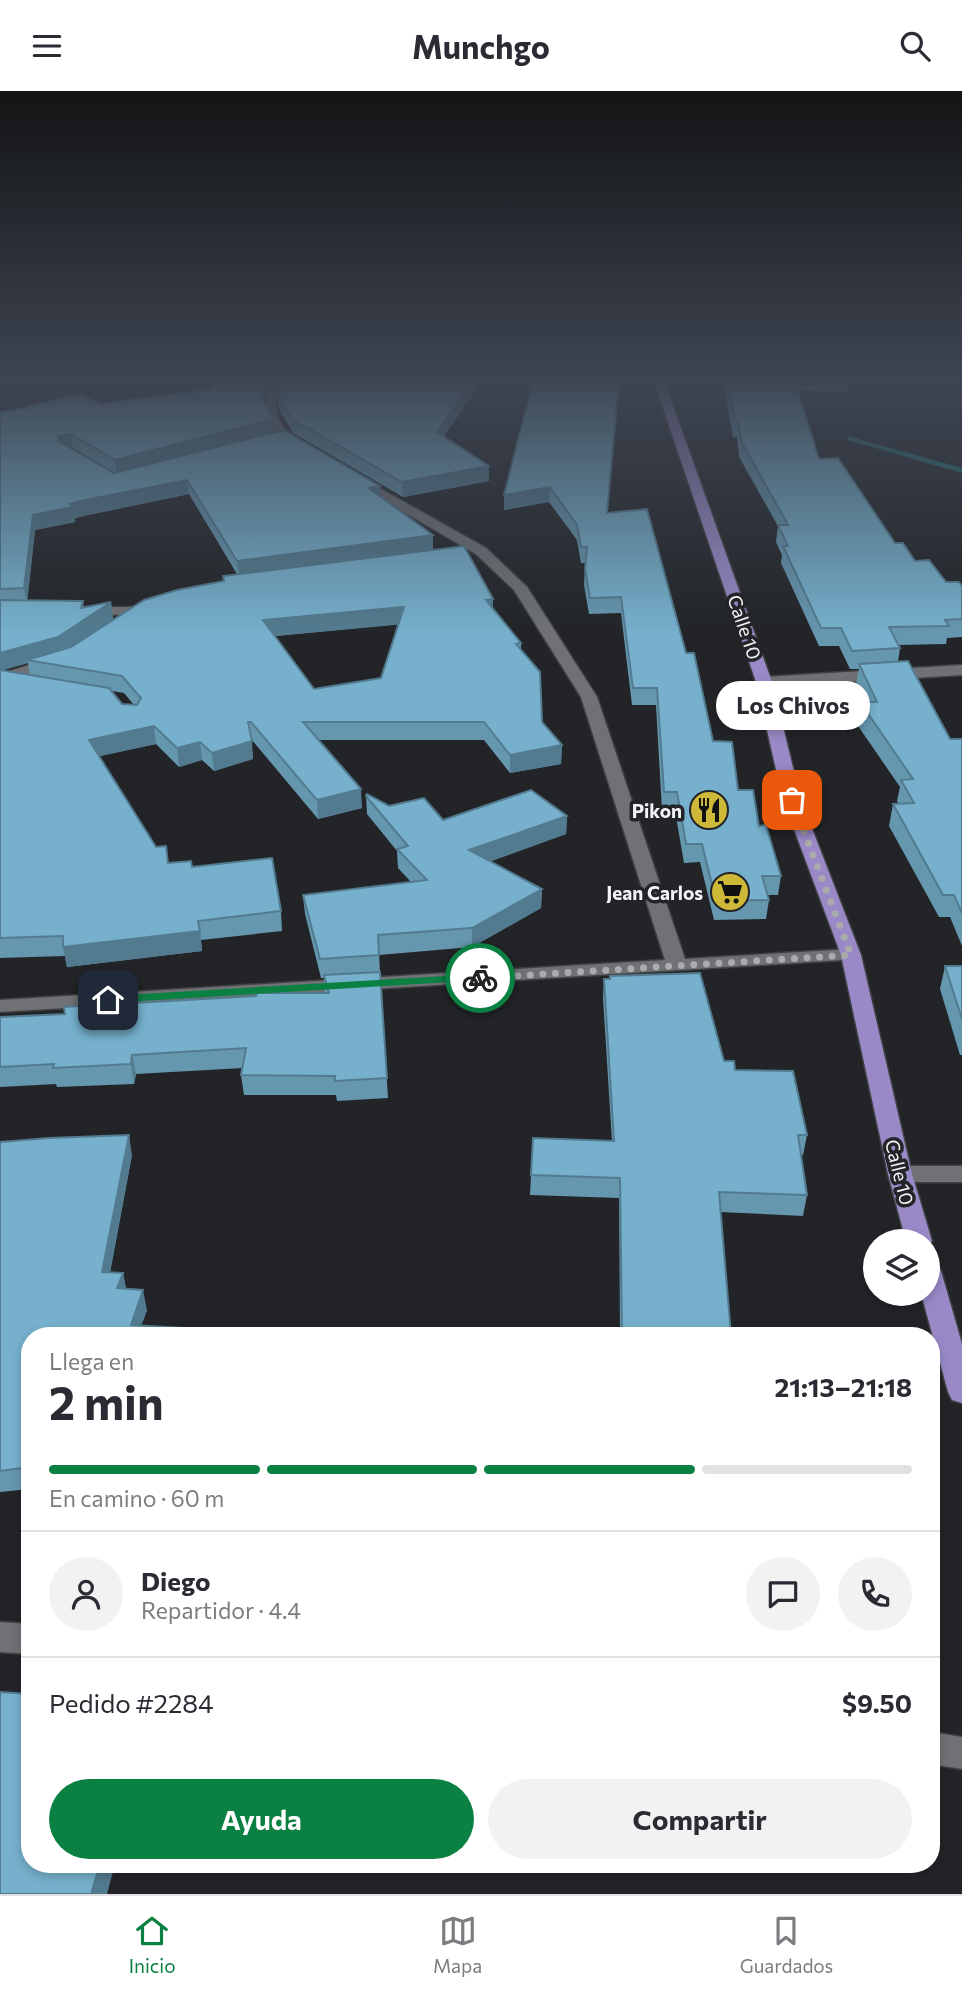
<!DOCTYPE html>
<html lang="es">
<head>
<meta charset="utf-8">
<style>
	body { margin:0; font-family:Commissioner,sans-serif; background:#f2f2f3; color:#2b2b33; height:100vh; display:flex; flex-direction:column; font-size:26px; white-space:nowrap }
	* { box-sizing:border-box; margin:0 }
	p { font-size:23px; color:#7c7c81 }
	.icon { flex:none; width:38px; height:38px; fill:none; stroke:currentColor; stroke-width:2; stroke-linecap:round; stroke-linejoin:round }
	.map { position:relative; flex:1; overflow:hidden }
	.details { position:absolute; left:21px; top:1236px; width:919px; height:546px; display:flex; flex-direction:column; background:#fff; border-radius:28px; box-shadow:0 4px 10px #0003 }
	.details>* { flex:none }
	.controls { position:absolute; left:863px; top:1138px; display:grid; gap:14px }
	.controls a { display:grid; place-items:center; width:77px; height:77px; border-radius:50%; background:#fff; box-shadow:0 4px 10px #0003; font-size:35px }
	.pin { position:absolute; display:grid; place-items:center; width:60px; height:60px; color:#fff; margin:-30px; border-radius:14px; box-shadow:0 4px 10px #0006 }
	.courier { position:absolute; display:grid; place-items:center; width:70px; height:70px; margin:-35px; border:5px solid #0b8043; border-radius:50%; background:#fff; color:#222; box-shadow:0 2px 9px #0007 }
	.bubble { position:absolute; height:49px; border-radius:24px; background:#fff; box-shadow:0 4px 10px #0003; font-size:23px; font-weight:700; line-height:49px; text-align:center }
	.overview em { font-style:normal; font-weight:700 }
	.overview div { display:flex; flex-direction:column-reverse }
	.overview { display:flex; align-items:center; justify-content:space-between; height:119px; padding:0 28px }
	h1 { font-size:46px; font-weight:700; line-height:52px }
	.bar { display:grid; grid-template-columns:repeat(4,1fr); gap:10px 7px; align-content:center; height:84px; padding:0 28px }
	.bar i { height:9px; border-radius:5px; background:#e1e1e2 }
	.bar .selected { background:#0b8043 }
	.bar p { grid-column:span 4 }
	.line { display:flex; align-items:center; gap:18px; padding:0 28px; border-top:2px solid #e1e1e2 }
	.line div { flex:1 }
	.round { display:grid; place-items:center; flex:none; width:74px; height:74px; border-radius:37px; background:#f2f2f3 }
	.action { display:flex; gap:14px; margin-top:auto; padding:14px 28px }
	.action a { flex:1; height:80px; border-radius:42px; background:#0b8043; color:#fff; font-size:28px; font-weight:700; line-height:80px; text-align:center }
	.action a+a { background:#f2f2f3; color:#2b2b33 }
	header { display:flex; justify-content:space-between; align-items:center; height:91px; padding:0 28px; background:#fff; font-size:32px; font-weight:700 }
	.tabs { display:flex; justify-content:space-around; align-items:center; height:98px; border-top:2px solid #e1e1e2; background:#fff; font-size:19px; color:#7c7c81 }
	.tabs a { display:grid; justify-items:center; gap:4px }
	.tabs .selected { color:#0b8043 }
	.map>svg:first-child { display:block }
</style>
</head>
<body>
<header><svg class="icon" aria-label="menu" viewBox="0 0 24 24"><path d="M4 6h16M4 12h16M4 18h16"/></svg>Munchgo<svg class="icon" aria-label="search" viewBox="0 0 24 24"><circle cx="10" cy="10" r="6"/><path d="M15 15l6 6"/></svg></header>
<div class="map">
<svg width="962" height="1803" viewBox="0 0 962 1803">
	<rect width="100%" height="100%" fill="#222427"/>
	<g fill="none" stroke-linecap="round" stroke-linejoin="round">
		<polygon fill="#237071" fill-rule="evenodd" points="848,345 962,377 962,382 848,349"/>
		<defs>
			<g id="minor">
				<path d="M270,290H280C272,323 276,336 305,353V359C297,360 292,356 285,351C263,335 263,315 270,290Z"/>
				<polygon points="356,384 486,457 527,496 597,606 685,868 851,858 858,860 861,864 858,868 0,921 0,909 665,869 581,606 514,499 476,463 352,391 350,388"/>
				<polygon points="83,516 140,516 147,520 140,524 78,523 76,520 78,517"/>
				<polygon points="55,566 60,568 63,571 60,574 0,593 0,583"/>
				<polygon points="962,574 962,584 764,596 756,591 764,586"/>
				<polygon points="900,1075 962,1075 962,1091 900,1091 891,1089 888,1083 891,1077"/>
				<polygon points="0,1531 30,1533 30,1563 0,1561"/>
				<polygon points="931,1641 962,1646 962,1678 931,1673"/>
			</g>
			<g id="major">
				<polygon points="654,290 664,290 772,591 801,709 861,864 912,1083 932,1150 928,1156 928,1150 906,1150 888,1083 841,864 783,709 756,591"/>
				<polygon points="928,1171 937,1173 941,1180 962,1253 962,1312 952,1309 948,1301 921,1202 928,1202"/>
			</g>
		</defs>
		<use href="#minor" stroke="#3f4042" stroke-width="3"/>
		<use href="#major" stroke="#3f4042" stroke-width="3"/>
		<use href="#minor" fill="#6f7174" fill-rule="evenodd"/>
		<use href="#major" fill="#998ac7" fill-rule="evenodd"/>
	</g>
	<g fill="#6597af" fill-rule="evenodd">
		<path d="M267,290L264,311L275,341L380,405L433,444V459L493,508V517L521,552V559L542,631L562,654L561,673L510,682L484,649H318L362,717L318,728L252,649H251L253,668L214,680L202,669L179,676L156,653L99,665L156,756L168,772L192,776L281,820L282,840L201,849L202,860L67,876L65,865L0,867V321L101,313ZM71,357H73L115,382H114ZM189,403L237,483L223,485V490L70,556L113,528L111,511L84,516L27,510L35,439L75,431V427L88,424ZM399,533L381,587L314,598L275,545ZM28,572L30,584L3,579ZM112,600L124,602L134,614L122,613Z"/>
		<polygon points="482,290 444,345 489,390 403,406 293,342 279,318 278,305"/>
		<polygon points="533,290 620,290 607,422 686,562 713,650 738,699 759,735 781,785 778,804 767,804 769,809 766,828 714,829 700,771 684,772 675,720 662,719 656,614 632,614 621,522 589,523 584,494 585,472 581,472 577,449 549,411 504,419"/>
		<polygon points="723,290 848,290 847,301 798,299 819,368 895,452 915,470 946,491 962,495 962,546 947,547 946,553 898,554 900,557 898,571 950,648 962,648 962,855 950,826 939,826 889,735 893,713 899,713 897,710 900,696 856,632 860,611 865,611 856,593 859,578 850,578 839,555 819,555 781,472 782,464 776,451 778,435 739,366 737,346 733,346"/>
		<polygon points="366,705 389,715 443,729 567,725 566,743 490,770 542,798 541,817 472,856 379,864 388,1007 337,1010 336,1004 244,1004 241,984 243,977 136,983 134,993 57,996 56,993 0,996 0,926 65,923 325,902 324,887 321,887 305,823 303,804 411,791 398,777 397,760 367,723"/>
		<polygon points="945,875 962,875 962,964 960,964 940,898"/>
		<polygon points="610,885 735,979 807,1044 803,1064 801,1064 807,1104 803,1125 720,1121 731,1244 620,1240 619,1107 530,1104 531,1084 612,1050 603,907 604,888 609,888"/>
		<polygon points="0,1051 132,1064 110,1182 123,1182 126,1198 147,1219 141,1235 183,1237 184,1244 30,1244 30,1398 0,1401"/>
	</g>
	<g fill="#537b8f">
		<polygon points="264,290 267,290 262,320 261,306"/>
		<polygon points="473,290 482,290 437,355 437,341"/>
		<polygon points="274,328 275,342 117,383 115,369"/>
		<polygon points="71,343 73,357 61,359 58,350 59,345"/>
		<polygon points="489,375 489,390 403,406 402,391"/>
		<polygon points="187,389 189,403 88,424 75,427 75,431 35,439 27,513 24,497 33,424 85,409"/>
		<polygon points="380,395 381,410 369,397"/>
		<polygon points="550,396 549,411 504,419 504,404"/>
		<polygon points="433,444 433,460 239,486 237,470"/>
		<polygon points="493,508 493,525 486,509"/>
		<polygon points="83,510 85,527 111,511 113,528 61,563 27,569 28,572 0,580 0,562 81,517"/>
		<polygon points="404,516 405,533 265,546 263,529"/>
		<polygon points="154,635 156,653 92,667 89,649"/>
		<polygon points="252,650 253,668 214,680 212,662"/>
		<polygon points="200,651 202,669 179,676 177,657"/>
		<polygon points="562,654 561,673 510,682 510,664"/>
		<polygon points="361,698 362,717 318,728 317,709"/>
		<polygon points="567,725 566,743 470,778 469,759"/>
		<polygon points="542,798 541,817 472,856 472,837"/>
		<polygon points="200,840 202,860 67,876 63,856"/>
		<polygon points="132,964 136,983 134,993 131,973"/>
		<polygon points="129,1044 132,1064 106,1201 102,1181"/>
		<polygon points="123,1182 127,1203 117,1197"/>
		<polygon points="143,1199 147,1219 138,1244 131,1234"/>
		<polygon points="100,1773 115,1773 107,1803 91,1803"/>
	</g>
	<g fill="#76b0cc" stroke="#537b8f" stroke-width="2" fill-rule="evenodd">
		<polygon points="212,290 264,290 261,306 274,328 115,369 71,343 59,345 58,350 114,382 284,339 380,395 369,397 433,444 237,470 187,389 85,409 70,413 73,416 33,424 24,497 0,498 0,321 14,319 79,303 101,313 211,298"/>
		<polygon points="280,290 473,290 437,341 489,375 402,391 292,328 278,305"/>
		<polygon points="533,290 619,290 607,422 647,418 686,562 694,562 713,650 732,651 738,699 753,699 759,735 766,734 781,785 762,785 769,809 716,810 702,753 686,753 677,701 664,701 657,597 633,597 621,506 590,507 585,478 587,456 581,456 577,434 550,396 504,404"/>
		<polygon points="727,290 795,290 819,368 838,367 895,452 903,452 915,470 929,469 946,491 959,491 962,495 962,528 945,529 949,535 889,536 900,557 852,560 841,537 821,537 783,455 788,455 778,434 788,434 741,350 738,331 735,331"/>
		<path d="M464,455L493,508L486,509L521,552L516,553L540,581L542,631L562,654L510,664L484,631H303L361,698L317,709L251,631H248L252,650L212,662L200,651L177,657L154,635L89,649L156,756L166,755L168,772L191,770L192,776L272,767L281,820L198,830L200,840L63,856V845L0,847V579L109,597L122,613L137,614L141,607L122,585L27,569L71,556L144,509L177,499L224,490L223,485ZM404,516L381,587L314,598L263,529Z"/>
		<polygon points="0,509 83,510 81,517 111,511 58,546 0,562"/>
		<polygon points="908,570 950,648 962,648 962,822 954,804 943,804 893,713 914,712 901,689 913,688 860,611 877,611 859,573"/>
		<polygon points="531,699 567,725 469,759 542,798 472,837 378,844 379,864 320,868 303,804 427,789 397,758 408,755 366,705 367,703 389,715 424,707 443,729"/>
		<polygon points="945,875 962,875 962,928"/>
		<polygon points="380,881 387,987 335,990 335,985 241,984 246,957 132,964 131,973 53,977 54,973 0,976 0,926 65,923 64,916 256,905 257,902 329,902 324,884"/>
		<polygon points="700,882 724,970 734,970 735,979 793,980 807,1044 798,1044 807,1104 719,1101 731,1244 581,1244 581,1239 622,1240 620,1087 531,1084 533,1047 614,1050 604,888 610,888 610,885"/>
		<polygon points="129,1044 102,1181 123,1182 117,1197 143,1199 131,1234 183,1237 181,1244 30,1244 30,1376 0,1380 0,1051 49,1047"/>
		<polygon points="0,1601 30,1603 30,1773 100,1773 91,1803 0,1803"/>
	</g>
	<linearGradient id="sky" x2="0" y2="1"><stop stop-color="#131415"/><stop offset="0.53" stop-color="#3e4552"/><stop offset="1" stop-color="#3e4552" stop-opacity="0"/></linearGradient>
	<rect width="962" height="543" fill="url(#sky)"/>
	<polygon fill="#0b8043" points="480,883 486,887 484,889 108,912 103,909 108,905"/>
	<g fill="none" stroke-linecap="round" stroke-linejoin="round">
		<polyline stroke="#a9abad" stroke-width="7" stroke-dasharray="0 12.6" points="480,887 851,864 792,709"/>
	</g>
	<defs>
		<symbol id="restaurant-disc" viewBox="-11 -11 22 22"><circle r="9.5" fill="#ceb837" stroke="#222427"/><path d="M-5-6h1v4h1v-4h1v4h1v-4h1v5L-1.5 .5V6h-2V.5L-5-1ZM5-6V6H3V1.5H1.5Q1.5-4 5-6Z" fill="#111"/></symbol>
		<symbol id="supermarket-disc" viewBox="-11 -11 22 22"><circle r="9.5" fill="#ceb837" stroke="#222427"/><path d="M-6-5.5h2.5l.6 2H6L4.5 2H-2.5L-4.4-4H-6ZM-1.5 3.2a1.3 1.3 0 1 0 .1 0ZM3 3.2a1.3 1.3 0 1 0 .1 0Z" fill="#111"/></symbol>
	</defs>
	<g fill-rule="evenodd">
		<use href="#restaurant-disc" x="687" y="697" width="44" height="44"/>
		<use href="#supermarket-disc" x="708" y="779" width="44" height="44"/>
	</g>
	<g text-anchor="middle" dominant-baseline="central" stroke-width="7" stroke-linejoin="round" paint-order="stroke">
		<g font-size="19" fill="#f2f3f5" stroke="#222427">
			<text transform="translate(745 536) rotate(71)">Calle 10</text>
			<text transform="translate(900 1081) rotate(76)">Calle 10</text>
		</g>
		<g font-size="19" font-weight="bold" fill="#f2f3f5" stroke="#222427" text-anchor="end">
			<text x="682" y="719">Pikon</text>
			<text x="703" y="801">Jean Carlos</text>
		</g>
	</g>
</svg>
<div class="controls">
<a><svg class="icon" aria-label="layers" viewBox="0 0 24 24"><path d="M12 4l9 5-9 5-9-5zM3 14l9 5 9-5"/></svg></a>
</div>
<div class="pin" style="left:792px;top:709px;background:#ea580c"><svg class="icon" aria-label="bag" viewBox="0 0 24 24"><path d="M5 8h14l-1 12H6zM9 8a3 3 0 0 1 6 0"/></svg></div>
<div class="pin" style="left:108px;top:909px;background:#1f2937"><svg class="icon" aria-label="home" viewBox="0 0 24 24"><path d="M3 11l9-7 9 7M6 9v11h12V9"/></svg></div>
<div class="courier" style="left:480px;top:887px"><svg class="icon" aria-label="bike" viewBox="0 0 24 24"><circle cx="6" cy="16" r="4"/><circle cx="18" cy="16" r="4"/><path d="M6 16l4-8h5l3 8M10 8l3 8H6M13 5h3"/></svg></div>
<div class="bubble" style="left:716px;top:590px;width:154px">Los Chivos</div>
<section class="details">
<div class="overview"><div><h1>2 min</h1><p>Llega en</p></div><em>21:13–21:18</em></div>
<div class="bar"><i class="selected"></i><i class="selected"></i><i class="selected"></i><i></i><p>En camino · 60 m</p></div>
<div class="line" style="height:126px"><a class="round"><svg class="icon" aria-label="person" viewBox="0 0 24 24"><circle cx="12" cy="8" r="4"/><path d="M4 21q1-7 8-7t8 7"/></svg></a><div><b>Diego</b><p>Repartidor · 4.4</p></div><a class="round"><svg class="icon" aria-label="chat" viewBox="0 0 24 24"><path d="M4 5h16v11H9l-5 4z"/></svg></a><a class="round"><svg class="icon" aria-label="phone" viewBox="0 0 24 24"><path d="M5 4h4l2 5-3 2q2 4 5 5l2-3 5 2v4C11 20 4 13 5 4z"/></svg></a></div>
<div class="line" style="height:91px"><div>Pedido #2284</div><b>$9.50</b></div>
<div class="action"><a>Ayuda</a><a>Compartir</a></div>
</section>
</div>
<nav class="tabs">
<a class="selected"><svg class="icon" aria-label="home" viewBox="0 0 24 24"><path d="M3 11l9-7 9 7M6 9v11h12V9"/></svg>Inicio</a>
<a><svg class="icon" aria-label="map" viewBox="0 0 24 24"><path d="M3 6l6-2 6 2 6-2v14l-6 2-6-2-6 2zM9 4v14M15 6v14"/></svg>Mapa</a>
<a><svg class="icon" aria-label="saved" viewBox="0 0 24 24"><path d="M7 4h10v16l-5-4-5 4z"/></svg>Guardados</a>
</nav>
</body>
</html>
